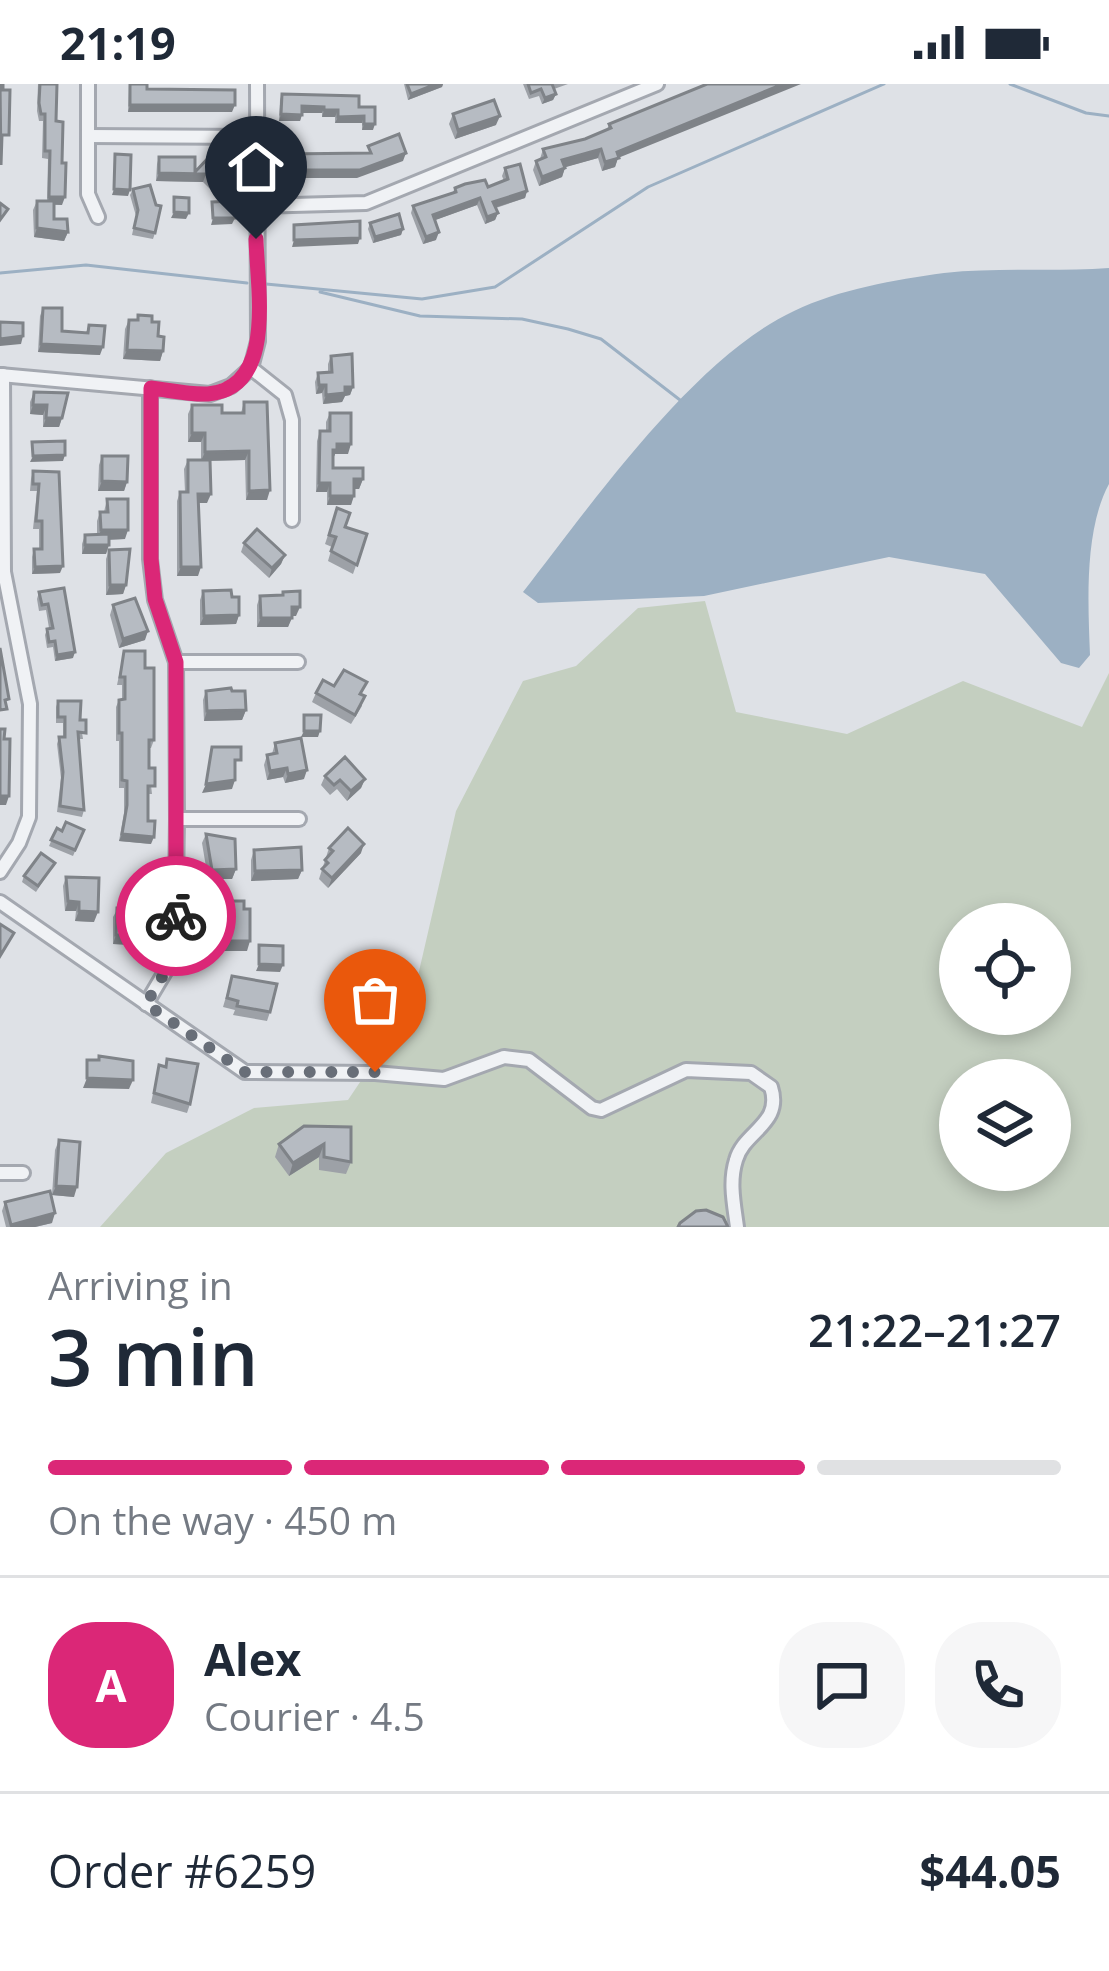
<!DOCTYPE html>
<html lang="en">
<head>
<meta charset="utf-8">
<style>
	body { margin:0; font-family:"Open Sans",sans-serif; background:#f6f6f7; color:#1f2937; height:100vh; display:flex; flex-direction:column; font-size:45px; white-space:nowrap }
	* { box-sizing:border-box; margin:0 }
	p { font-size:39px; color:#747a83 }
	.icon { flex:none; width:66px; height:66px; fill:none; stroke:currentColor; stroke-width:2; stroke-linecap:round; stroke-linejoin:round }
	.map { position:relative; height:1143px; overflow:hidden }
	.details { display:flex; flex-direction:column; background:#fff; flex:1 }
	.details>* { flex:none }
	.buttons { position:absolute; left:939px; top:819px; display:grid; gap:24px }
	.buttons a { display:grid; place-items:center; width:132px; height:132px; border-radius:50%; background:#fff; box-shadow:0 6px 18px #0003; font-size:60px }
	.pin { position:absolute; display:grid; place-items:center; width:102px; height:102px; color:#fff; margin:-123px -51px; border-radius:50% 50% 50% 0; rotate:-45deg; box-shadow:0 0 12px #0007 }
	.pin .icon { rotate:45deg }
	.courier { position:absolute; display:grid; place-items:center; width:120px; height:120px; margin:-60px; border:9px solid #db2777; border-radius:50%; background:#fff; color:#222; box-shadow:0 3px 15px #0007 }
	.overview em { font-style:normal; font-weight:600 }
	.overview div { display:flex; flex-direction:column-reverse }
	.overview { display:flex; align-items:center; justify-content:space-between; height:204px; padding:0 48px }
	h1 { font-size:78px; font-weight:600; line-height:90px }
	.bar { display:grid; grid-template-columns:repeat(4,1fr); gap:18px 12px; align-content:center; height:144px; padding:0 48px }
	.bar i { height:15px; border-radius:9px; background:#e0e1e3 }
	.bar .on { background:#db2777 }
	.bar p { grid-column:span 4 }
	.line { display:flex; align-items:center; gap:30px; padding:0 48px; border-top:3px solid #e0e1e3 }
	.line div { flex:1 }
	.round { display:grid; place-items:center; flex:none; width:126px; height:126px; border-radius:48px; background:#f6f6f7 }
	.status { display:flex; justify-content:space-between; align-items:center; height:84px; padding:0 60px; background:#fff; direction:ltr }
	.status svg { height:33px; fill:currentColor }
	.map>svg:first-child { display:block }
</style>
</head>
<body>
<div class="status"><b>21:19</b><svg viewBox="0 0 49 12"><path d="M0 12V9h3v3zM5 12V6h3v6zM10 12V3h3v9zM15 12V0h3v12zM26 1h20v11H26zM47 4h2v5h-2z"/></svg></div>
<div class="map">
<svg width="1109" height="1143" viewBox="0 0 1109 1143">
	<rect width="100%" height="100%" fill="#dee1e6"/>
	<path fill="#c4cfc0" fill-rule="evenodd" d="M705,517L736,628L847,650L963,597L1082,643L1109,589V1143H100L166,1069L254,1024L348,1016L411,922L456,727L523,597L576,582L638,524ZM960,840H1050V930H960ZM960,996H1050V1086H960Z"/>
	<path fill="#9cb0c3" d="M1109,184V400C1084,446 1088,519 1090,571L1079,584L1061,579L985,490L889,473L704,512L538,519L523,508C591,421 694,273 794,227C840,205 894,196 944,189C998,183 1055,188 1109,184Z"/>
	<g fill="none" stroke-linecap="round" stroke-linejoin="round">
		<g stroke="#9cb0c3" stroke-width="3">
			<polyline points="1010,0 1086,29 1109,32"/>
			<polyline points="0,189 86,181 247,199"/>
			<polyline points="266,200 422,215 495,203 648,103 884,0"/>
			<polyline points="320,208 420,232 522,235 568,245 601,255 680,316"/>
		</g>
		<defs>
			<g id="minor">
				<polyline points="88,0 88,110 98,133"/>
				<polyline points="88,52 255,53"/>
				<polyline points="256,122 366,119 657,0"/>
				<polyline points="251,284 258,257 257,0"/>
				<polyline points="251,284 285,311 292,336 292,436"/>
				<polyline points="0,291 210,310 231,302 251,284"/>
				<polyline points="176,578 298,578"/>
				<polyline points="177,735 299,735"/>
				<polyline points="0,788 19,759 29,733 30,620 4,488 3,291"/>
				<path d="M0,818L245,988L375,989L444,995L504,973L529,976L592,1024L601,1026L686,986L751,989L771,1003C783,1040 744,1047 736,1076C729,1098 734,1120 737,1143"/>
				<polyline points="146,920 175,871 177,735 176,578 155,516 150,475 150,304"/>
				<polyline points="0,1089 23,1089"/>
			</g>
		</defs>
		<use href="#minor" stroke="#a4a8b0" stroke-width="18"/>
		<use href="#minor" stroke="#f0f2f5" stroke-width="12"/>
	</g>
	<g fill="#9da1a7">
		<polygon points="38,0 40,0 56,37 62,121 54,121 54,135 68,148 64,157 34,153 33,126 37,117 47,117 48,75 42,74 43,37 39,37 37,27"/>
		<polygon points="129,0 147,0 147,5 232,28 128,28"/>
		<polygon points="404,0 443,0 442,3 408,16"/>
		<polygon points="523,0 568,0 554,5 556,10 553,16 542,20 539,12 529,15"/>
		<polygon points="282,10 359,23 373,46 362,46 362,39 335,39 335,33 322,33 322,29 302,29 300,37 279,37 280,16"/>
		<polygon points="453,30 496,41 455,55 449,40"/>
		<polygon points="609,40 618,74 615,83 602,87 598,74 565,83 562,93 539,102 533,86 536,77 540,75 543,65 585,55 607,46"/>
		<polygon points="159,73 195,88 236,93 233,101 220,115 203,98 156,97 157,80"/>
		<polygon points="505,84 527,107 525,114 496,124 498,129 495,136 485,140 477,121 435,136 436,156 423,160 411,129 413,122 453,108 455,104 488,103 504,97 502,92"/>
		<polygon points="133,105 155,149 153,155 132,151 136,132 130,111"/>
		<polygon points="370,139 403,145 401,151 373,159 368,145"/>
		<polygon points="43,224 62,247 86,249 89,241 100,271 38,268 40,232"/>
		<polygon points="138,231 152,238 163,267 160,277 123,275 125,245 129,236 137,236"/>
		<polygon points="331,272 353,303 350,311 345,312 342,318 323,320 322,309 316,310 315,298 318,289 328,288 328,280"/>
		<polygon points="34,308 62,334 59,343 43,343 43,331 30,330 30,318"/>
		<polygon points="244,318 267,416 246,416 245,376 210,377 207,419 199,419 198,492 177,492 177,417 180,408 185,408 184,385 188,376 201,376 201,358 188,358 188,330 192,321 222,329 241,329"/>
		<polygon points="330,329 348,370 335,370 333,375 333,384 363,395 359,405 354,405 351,421 327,421 327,408 316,408 317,357 320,347 326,347 326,338"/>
		<polygon points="102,372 127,398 124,407 98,407 99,381"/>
		<polygon points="33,387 59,388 60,489 32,490 32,473 34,465 39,465 39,445 33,445 37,407 30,407 31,395"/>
		<polygon points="107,415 125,455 109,456 106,470 82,470 82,460 85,451 97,450 97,437 100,428 104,428"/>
		<polygon points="337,424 345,443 367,450 353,490 328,477 332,463 325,460"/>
		<polygon points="244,459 285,471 281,480 269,494 241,468"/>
		<polygon points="109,466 126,501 123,510 106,511 106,475"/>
		<polygon points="64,504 73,574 55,577 53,563 47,564 45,551 47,545 49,544 46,526 39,527 37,515 39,508"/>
		<polygon points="203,507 232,513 239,531 236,540 200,541 200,516"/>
		<polygon points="283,508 296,532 292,532 288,543 257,543 257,521 260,512 282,511"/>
		<polygon points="113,521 145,556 119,564 110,531"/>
		<polygon points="124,567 145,584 154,656 151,664 149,664 149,684 152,710 148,710 148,737 151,760 119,757 124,729 124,704 119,704 119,657 116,657 116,623 119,616 122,616 122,601 117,601"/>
		<polygon points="334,602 362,610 362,622 351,640 312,618 316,609"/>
		<polygon points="206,607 232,607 246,626 242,636 204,637 203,616"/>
		<polygon points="58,617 80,636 83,655 79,655 84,726 82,733 57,728 61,694 57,660 59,653 63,653 63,639 56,639 56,623"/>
		<polygon points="275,659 304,695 285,699 283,693 267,696 264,681 267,671 272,670"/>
		<polygon points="325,692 365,695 361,704 347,717 337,705 330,711 321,701"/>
		<polygon points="57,744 62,747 84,746 73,772 49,762"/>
		<polygon points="206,750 236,785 232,795 208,795 202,759"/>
		<polygon points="329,764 361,769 328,804 319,795"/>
		<polygon points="254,766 302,786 298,795 251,797 251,776"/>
		<polygon points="55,779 36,808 22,798 24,792"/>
		<polygon points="66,793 94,838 75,837 76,827 65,827 63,802"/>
		<polygon points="122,817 146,836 150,869 132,868 133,861 113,860 113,833"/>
		<polygon points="223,817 247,867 208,867 208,853 212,843 220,843 220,827"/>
		<polygon points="232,892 270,928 267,937 233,931 235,926 223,923"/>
		<polygon points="167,975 190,1020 187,1029 151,1019 159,981 165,982"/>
		<polygon points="304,1042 351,1078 346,1090 319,1086 319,1073 289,1092 275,1073 279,1060"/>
		<polygon points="59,1056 74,1113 52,1111 55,1066"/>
		<polygon points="5,1118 52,1139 35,1143 6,1143 2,1127"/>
	</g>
	<g fill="#7f8388">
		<polygon points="436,0 443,0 442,3 408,16 411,10"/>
		<polygon points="783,0 801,0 618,74 615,83 602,87 605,78 617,68"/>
		<polygon points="556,10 553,16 542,20 545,14"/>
		<polygon points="130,21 235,21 232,28 128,28"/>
		<polygon points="302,22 324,23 322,29 300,29"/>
		<polygon points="324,26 338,26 335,33 322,33"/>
		<polygon points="281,30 302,31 300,37 279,37"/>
		<polygon points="364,32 362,39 335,39 338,33"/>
		<polygon points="500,32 496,41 455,55 458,46"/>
		<polygon points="364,40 375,40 373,46 362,46"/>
		<polygon points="601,65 598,74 559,85 562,76"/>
		<polygon points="406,69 403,77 357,94 280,94 283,86"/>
		<polygon points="565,84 562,93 539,102 542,93"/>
		<polygon points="159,89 206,90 203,98 156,97"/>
		<polygon points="236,93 233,101 220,115 223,107"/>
		<polygon points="114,105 130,106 128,112 112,111"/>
		<polygon points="527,107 525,114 491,125 493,118"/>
		<polygon points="49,113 65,113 62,121 47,120"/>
		<polygon points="480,114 477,121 430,138 433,131"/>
		<polygon points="174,128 189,129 186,135 171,134"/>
		<polygon points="498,129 495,136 485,140 487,133"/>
		<polygon points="213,134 235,134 232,140 211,141"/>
		<polygon points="37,144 68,148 64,157 34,153"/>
		<polygon points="403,145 401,151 373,159 375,153"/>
		<polygon points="439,148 436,156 423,160 426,153"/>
		<polygon points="360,154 358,160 292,163 294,156"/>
		<polygon points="23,252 21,260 0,262 0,255"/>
		<polygon points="41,260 103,263 100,271 38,268"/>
		<polygon points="127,266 163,267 160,277 123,275"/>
		<polygon points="319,301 326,301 322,309 316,310"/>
		<polygon points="345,303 353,303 350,311 345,312 342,318 323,320 326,311"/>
		<polygon points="33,321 47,321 43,331 30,330"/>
		<polygon points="46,334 62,334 59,343 43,343"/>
		<polygon points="192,349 205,349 201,358 188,358"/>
		<polygon points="337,360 351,360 348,370 335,370 333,375 329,375"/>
		<polygon points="249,367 245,376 201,377 205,368"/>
		<polygon points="65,371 63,377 30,378 33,372"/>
		<polygon points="354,395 363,395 359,405 351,405"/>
		<polygon points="102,397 127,398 124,407 98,407"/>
		<polygon points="319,399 330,399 327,408 316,408"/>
		<polygon points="270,406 267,416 246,416 249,407"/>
		<polygon points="198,410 211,410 207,419 195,419"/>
		<polygon points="330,412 354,412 351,421 327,421"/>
		<polygon points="101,446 128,446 125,455 97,456"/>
		<polygon points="85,461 109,461 106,470 82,470"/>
		<polygon points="285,471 281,480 269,494 272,484"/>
		<polygon points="63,482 60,489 32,490 35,483"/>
		<polygon points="181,483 201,483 198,492 177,492"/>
		<polygon points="110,501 126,501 123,510 106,511"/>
		<polygon points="292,523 300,523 296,532 288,532"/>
		<polygon points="239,531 236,540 200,541 204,532"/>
		<polygon points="261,534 292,534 288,543 257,543"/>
		<polygon points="148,547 145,556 119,564 123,555"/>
		<polygon points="75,568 73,574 55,577 57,571"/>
		<polygon points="246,626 242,636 204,637 207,627"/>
		<polygon points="304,647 320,647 318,653 301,653"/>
		<polygon points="287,684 283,693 267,696 270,687"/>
		<polygon points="307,686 304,695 285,699 288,690"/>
		<polygon points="365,695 361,704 347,717 351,707"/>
		<polygon points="235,696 232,705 202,709 206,700"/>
		<polygon points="0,712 9,712 6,721 0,721"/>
		<polygon points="122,750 154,753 151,760 119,757"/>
		<polygon points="364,760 361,769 328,804 332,794"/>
		<polygon points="236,785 232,795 208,795 212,786"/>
		<polygon points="302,786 298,795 251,797 255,787"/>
		<polygon points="68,817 79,818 76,827 65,827"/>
		<polygon points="79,827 98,828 94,838 75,837"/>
		<polygon points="116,851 136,851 133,861 113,860"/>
		<polygon points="212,857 250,857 247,867 208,867"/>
		<polygon points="136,859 154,859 150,869 132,868"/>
		<polygon points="259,880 283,881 280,888 256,887"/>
		<polygon points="87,994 133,996 129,1005 83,1004"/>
		<polygon points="324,1060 319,1073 289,1092 293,1079"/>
		<polygon points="56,1102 77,1103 74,1113 52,1111"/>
		<polygon points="55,1129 52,1139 35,1143 10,1143 11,1141"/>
	</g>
	<g fill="#b6bbc2" stroke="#7f8388" stroke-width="3">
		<polygon points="0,0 3,0 3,6 10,6 9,51 2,51 1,81"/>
		<polygon points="40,0 57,0 56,37 63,38 62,79 66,79 65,113 49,113 50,67 45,67 45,30 41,30 39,19"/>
		<polygon points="130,0 147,0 147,5 235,6 235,21 130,21"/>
		<polygon points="407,0 436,0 411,10"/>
		<polygon points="528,0 552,0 556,10 545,14 541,5 531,9"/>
		<polygon points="707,0 783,0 617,68 619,74 605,78 601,65 562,76 565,84 542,93 536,77 546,73 543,65 585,55 611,44 609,40"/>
		<polygon points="282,10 359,12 359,23 375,23 375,40 364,40 364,32 338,33 338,26 324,26 324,23 302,22 302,31 281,30"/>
		<polygon points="494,16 500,32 458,46 453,30"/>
		<polygon points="399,50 406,69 360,86 283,86 283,70 371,69 368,62"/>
		<polygon points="115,70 131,71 130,106 114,105"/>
		<polygon points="212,70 236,93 223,107 206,90 159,89 159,73 195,73 195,88"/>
		<polygon points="520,80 527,107 493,118 498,129 487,133 480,114 433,131 439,148 426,153 413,122 456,108 455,104 465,100 485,96 488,103 508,95 505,84"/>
		<polygon points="150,101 156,121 161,122 155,149 134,144 138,126 133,105"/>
		<polygon points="174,113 189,114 189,129 174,128"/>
		<polygon points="37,117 54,117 54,135 67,135 68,148 37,144"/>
		<polygon points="234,117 235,134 213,134 212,118"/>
		<polygon points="0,119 8,125 0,136"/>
		<polygon points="399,130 403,145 375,153 370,139"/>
		<polygon points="360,137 360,154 294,156 294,141"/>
		<polygon points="43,224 62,224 62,247 88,249 89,241 105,242 103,263 41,260"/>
		<polygon points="138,231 152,232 152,238 159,238 158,252 164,253 163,267 127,266 129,236 138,236"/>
		<polygon points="0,238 23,239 23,252 0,255"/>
		<polygon points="352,270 353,303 345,303 345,309 326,311 326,301 319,301 318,289 332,288 331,272"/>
		<polygon points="34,308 68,309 62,334 46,334 47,321 33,321"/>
		<polygon points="244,318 267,318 270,406 249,407 249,367 205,368 205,349 192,349 192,321 222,321 222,329 244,329"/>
		<polygon points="330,329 351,329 351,360 337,360 337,366 333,366 333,384 363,384 363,395 354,395 354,412 330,412 330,399 319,399 320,347 330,347"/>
		<polygon points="65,357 65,371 33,372 32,358"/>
		<polygon points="102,372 128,372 127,398 102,397"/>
		<polygon points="188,376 210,376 211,410 198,410 201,483 181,483 180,408 188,408"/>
		<polygon points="33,387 59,388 63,482 35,483 34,465 42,465 42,437 36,437 39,400 33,400"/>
		<polygon points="107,415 128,415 128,446 101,446 100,428 108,428"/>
		<polygon points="337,424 350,429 345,443 367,450 357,481 331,467 336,453 329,451"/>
		<polygon points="257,445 285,471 272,484 244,459"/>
		<polygon points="109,450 109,461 85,461 85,451"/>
		<polygon points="130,465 126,501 110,501 109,466"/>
		<polygon points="64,504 75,568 57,571 55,557 49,558 47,545 53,544 48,520 42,521 39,508"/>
		<polygon points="231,506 232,513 239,513 239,531 204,532 203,507"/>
		<polygon points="300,507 300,523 292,523 292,534 261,534 260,512 283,511 283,508"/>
		<polygon points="135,514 148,547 123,555 113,521"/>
		<polygon points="0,564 9,615 5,616 7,625 0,626"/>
		<polygon points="124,567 145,567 145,584 154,584 154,656 149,656 149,684 155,684 155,702 148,702 148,737 155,737 154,753 122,750 127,721 127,697 122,696 122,649 119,649 119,616 125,615 125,593 120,593"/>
		<polygon points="344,586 367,598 360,610 365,612 355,631 316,609 323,596 334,602"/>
		<polygon points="231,604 232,607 245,607 246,626 207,627 206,607"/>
		<polygon points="58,617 81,617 80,636 86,636 86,649 78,648 84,726 60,722 63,688 59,653 65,653 65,633 58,633"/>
		<polygon points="304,631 321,631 320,647 304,647"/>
		<polygon points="0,645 5,645 4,655 10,655 9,712 0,712"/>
		<polygon points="301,654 307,686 288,690 287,684 270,687 267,671 277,669 275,659"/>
		<polygon points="212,663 241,663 241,676 235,676 235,696 206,700"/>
		<polygon points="345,673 365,695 351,707 340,696 334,701 325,692"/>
		<polygon points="66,738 84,746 75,766 51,756 57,744 62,747"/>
		<polygon points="348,744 364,760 332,794 322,785 328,779 325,776 333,767 329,764"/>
		<polygon points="206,750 235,755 236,785 212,786"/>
		<polygon points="301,763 302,786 255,787 254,766"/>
		<polygon points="41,769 55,779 38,802 24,792"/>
		<polygon points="66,793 99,794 98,828 79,827 79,818 68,817"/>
		<polygon points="122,817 146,817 146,836 154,836 154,859 136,859 136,851 116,851 117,824 122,824"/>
		<polygon points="223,817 244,817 244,825 250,825 250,857 212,857 212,843 223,843"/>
		<polygon points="0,840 14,849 0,872"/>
		<polygon points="259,861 283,862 283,881 259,880"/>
		<polygon points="232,892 277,900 270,928 237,922 238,917 227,914"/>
		<polygon points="343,892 357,893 357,903 343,903"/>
		<polygon points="99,972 133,977 133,996 87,994 87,976 99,976"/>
		<polygon points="167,975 198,980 190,1020 154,1009 159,981 166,983"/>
		<polygon points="304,1042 351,1043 351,1078 324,1073 324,1060 293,1079 279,1060"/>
		<polygon points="59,1056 80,1058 77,1103 56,1102"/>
		<polygon points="50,1107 55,1129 11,1141 5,1118"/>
		<polygon points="706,1126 723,1133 728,1143 678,1143 680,1139 696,1127"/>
	</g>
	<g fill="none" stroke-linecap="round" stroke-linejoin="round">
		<polyline stroke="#686e78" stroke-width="12" stroke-dasharray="0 21.6" points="176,832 175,871 146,920 245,988 375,988"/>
		<path stroke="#db2777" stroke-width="15" d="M176,832V578L155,515L151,475V304C169,306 190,311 208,310C277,304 257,203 256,155"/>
	</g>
</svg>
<div class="buttons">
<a><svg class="icon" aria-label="locate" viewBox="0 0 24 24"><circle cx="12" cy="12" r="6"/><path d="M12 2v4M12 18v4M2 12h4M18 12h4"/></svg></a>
<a><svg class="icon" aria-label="layers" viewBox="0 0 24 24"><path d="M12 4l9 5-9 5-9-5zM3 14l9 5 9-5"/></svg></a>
</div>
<div class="pin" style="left:375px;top:988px;background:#ea580c"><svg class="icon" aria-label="bag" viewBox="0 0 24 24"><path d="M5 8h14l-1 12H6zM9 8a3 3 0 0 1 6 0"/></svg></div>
<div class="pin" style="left:256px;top:155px;background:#1f2937"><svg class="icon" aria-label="home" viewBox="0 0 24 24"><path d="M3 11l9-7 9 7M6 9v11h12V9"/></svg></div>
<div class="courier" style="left:176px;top:832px"><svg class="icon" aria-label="bike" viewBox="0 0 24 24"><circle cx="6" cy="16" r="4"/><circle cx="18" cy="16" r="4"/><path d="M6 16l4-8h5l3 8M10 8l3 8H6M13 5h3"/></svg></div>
</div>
<section class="details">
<div class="overview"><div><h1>3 min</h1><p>Arriving in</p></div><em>21:22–21:27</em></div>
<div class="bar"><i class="on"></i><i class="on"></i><i class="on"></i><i></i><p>On the way · 450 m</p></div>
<div class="line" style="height:216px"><b class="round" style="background:#db2777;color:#fff">A</b><div><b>Alex</b><p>Courier · 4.5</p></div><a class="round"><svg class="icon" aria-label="chat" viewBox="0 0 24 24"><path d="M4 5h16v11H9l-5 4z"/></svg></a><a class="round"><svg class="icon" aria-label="phone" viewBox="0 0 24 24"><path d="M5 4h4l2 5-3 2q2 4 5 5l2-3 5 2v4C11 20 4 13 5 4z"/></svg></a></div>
<div class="line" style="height:156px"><div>Order #6259</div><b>$44.05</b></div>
</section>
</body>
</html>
